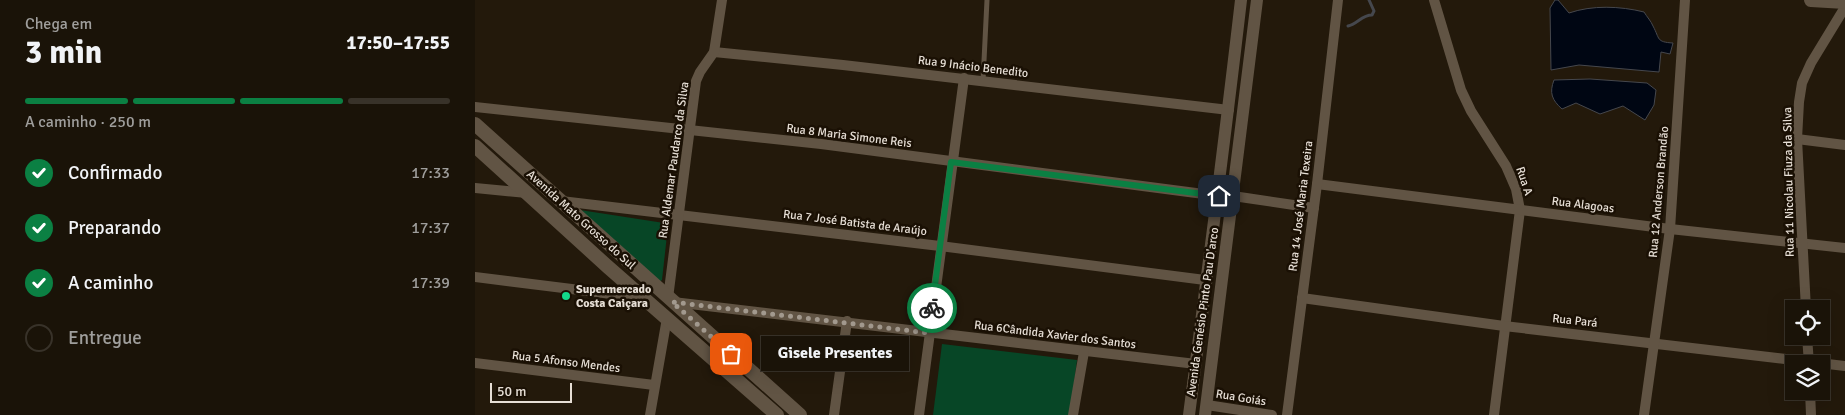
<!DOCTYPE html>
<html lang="pt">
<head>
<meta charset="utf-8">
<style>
	body { margin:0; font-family:Signika,sans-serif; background:#231c12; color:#f1f3f6; height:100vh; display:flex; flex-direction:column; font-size:19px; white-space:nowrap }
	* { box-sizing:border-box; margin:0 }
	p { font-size:16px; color:#9f9e9c }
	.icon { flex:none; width:28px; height:28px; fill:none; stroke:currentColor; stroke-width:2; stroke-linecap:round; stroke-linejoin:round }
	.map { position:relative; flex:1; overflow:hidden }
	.sheet { display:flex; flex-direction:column; background:#1a1308; width:475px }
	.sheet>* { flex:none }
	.tools { position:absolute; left:1310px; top:300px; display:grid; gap:10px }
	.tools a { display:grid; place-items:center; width:45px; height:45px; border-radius:0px; background:#1a1308; box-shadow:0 5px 20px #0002,0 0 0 1px #383229; font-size:25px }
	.scale { position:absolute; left:15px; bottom:12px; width:82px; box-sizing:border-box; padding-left:5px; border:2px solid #e6ded5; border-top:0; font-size:14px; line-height:18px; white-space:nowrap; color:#e6ded5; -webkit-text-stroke:4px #1a1004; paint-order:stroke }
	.pin { position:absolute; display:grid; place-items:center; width:42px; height:42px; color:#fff; margin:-21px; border-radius:10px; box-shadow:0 2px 8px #0006 }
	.courier { position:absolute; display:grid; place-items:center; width:50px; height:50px; margin:-25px; border:4px solid #0b8043; border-radius:50%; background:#fff; color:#222; box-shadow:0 1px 6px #0007 }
	.bubble { position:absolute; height:35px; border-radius:0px; background:#1a1308; box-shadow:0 5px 20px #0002,0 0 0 1px #383229; font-size:16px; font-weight:700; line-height:35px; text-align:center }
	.headline em { font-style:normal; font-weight:700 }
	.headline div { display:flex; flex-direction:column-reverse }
	.headline { display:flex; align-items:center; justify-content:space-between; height:85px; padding:0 25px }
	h1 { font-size:32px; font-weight:700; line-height:38px }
	.bar { display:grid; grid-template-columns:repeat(4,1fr); gap:8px 5px; align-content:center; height:60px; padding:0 25px }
	.bar i { height:6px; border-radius:4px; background:#383229 }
	.bar .active { background:#0b8043 }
	.bar p { grid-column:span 4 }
	ol { padding:0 25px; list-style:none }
	li { display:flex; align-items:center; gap:15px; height:55px }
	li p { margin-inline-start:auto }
	li .icon { padding:5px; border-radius:50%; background:#0b8043; color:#fff; stroke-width:4 }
	li:last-child { color:#9f9e9c }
	li i { width:28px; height:28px; border:2px solid #383229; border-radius:50% }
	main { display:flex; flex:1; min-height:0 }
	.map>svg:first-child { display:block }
</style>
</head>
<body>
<main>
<section class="sheet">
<div class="headline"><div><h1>3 min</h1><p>Chega em</p></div><em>17:50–17:55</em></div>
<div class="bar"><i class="active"></i><i class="active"></i><i class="active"></i><i></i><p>A caminho · 250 m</p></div>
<ol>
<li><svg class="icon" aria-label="check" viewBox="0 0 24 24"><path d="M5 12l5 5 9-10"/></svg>Confirmado<p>17:33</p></li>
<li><svg class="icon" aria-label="check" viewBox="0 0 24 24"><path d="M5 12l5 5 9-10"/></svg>Preparando<p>17:37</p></li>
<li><svg class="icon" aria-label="check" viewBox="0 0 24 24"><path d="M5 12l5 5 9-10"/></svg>A caminho<p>17:39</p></li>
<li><i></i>Entregue</li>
</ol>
</section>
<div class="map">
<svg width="1370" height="415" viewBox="0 0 1370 415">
	<rect width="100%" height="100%" fill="#23190b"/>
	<g fill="#074626">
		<polygon points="105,210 189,223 193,226 187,280 184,282"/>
		<polygon points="467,344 602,360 595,415 458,415"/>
	</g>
	<g fill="#000613" stroke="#45474d">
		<path d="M1080,0H1083L1094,13C1117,5 1145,6 1169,12C1172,17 1176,21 1178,26C1185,39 1181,42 1198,43L1195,54L1186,52L1184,72L1104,65L1076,70L1075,8Z"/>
		<path d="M1115,79L1172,83L1181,90L1179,105L1170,120L1148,106L1125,114L1101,103L1087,109C1077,100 1074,93 1079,80Z"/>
	</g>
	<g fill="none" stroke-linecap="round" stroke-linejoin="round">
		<path stroke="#45474d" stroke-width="3" d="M873,26C882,24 887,15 897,15L899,11L894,0"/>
		<polyline stroke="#615444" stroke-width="5" points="508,81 512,0"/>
		<g stroke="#615444" stroke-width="10">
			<polyline points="959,0 986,90 996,111 1031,166 1041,189 1045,210 1019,415"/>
			<polyline points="239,52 368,65 754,110"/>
			<polyline points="0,107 346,144 744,196"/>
			<polyline points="1322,139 1370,145"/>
			<polyline points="842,184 1195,229 1370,248"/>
			<polyline points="0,188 52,193"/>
			<polyline points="758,196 839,208"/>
			<polyline points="86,201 465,246 730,280"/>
			<polyline points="0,277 169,298"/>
			<polyline points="193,298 221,81 225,72 239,52 247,0"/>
			<polyline points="827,298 1029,326 1370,366"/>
			<polyline points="198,302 721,364"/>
			<polyline points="1331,309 1322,139 1324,102 1327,83 1336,63 1370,7"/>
			<polyline points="1332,336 1334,364"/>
			<polyline points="0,363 179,385"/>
			<polyline points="1335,391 1336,415"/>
			<polyline points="732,405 797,415"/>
			<polyline points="175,415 192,318"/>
			<polyline points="359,415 372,321"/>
			<polyline points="444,415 489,78"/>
			<polyline points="598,415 609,352"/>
			<polyline points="812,415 842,184 863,0"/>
			<polyline points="1169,415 1195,229 1210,0"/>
		</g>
		<g stroke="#615444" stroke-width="12">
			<path d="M714,415C732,277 750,139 766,0"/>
			<polyline points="730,415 782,0"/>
		</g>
		<g stroke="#615444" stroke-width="14">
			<polyline points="1336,0 1370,2"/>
			<polyline points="0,124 325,415"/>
			<polyline points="0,146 133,267 302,415"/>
		</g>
	</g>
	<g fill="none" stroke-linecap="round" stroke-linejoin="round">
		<polyline stroke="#a2998e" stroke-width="5" stroke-dasharray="0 9" points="256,354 197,302 454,333 457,308"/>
		<polyline stroke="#0b8043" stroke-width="6" points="457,308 476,162 744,196"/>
	</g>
	<circle fill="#12d98a" stroke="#1a1004" stroke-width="2" cx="91" cy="296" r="5"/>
	<g text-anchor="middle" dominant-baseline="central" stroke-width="5" stroke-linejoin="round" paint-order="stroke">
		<g font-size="12" fill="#e6ded5" stroke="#1a1004">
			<text transform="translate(498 67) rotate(7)">Rua 9 Inácio Benedito</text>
			<text transform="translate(374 136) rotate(7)">Rua 8 Maria Simone Reis</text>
			<text transform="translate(199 160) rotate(-82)">Rua Aldemar Paudarco da Silva</text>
			<text transform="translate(1049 181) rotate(71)">Rua A</text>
			<text transform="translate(1314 182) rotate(-91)">Rua 11 Nicolau Fiuza da Silva</text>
			<text transform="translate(1184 192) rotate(-85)">Rua 12 Anderson Brandão</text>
			<text transform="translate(1108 205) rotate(7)">Rua Alagoas</text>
			<text transform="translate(826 206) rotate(-83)">Rua 14 José Maria Texeira</text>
			<text transform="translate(106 220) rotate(42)">Avenida Mato Grosso do Sul</text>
			<text transform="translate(380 223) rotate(7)">Rua 7 José Batista de Araújo</text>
			<text transform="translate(728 312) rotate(-82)">Avenida Genésio Pinto Pau D'arco</text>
			<text transform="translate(1100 321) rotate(6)">Rua Pará</text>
			<text transform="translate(580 335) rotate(7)">Rua 6Cândida Xavier dos Santos</text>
			<text transform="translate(91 362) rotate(7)">Rua 5 Afonso Mendes</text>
			<text transform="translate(766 398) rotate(9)">Rua Goiás</text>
		</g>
		<g font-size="12" font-weight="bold" fill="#e6ded5" stroke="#1a1004" text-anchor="start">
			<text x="101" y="289">Supermercado<tspan x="101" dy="14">Costa Caiçara</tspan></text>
		</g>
	</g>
</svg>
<div class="tools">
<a><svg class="icon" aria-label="locate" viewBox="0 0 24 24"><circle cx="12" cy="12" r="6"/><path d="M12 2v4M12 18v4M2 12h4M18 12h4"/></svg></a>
<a><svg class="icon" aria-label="layers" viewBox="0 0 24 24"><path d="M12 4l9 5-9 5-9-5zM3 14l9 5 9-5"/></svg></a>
</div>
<div class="scale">50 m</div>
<div class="pin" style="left:256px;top:354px;background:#ea580c"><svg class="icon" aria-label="bag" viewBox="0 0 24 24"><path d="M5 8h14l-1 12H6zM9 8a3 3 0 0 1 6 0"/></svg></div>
<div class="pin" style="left:744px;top:196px;background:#1f2937"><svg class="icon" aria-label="home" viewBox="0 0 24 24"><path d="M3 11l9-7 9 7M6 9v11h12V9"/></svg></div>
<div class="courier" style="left:457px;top:308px"><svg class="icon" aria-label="bike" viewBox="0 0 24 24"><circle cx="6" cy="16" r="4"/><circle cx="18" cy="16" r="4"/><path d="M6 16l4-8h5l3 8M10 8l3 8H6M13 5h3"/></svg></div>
<div class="bubble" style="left:286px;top:336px;width:148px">Gisele Presentes</div>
</div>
</main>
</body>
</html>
